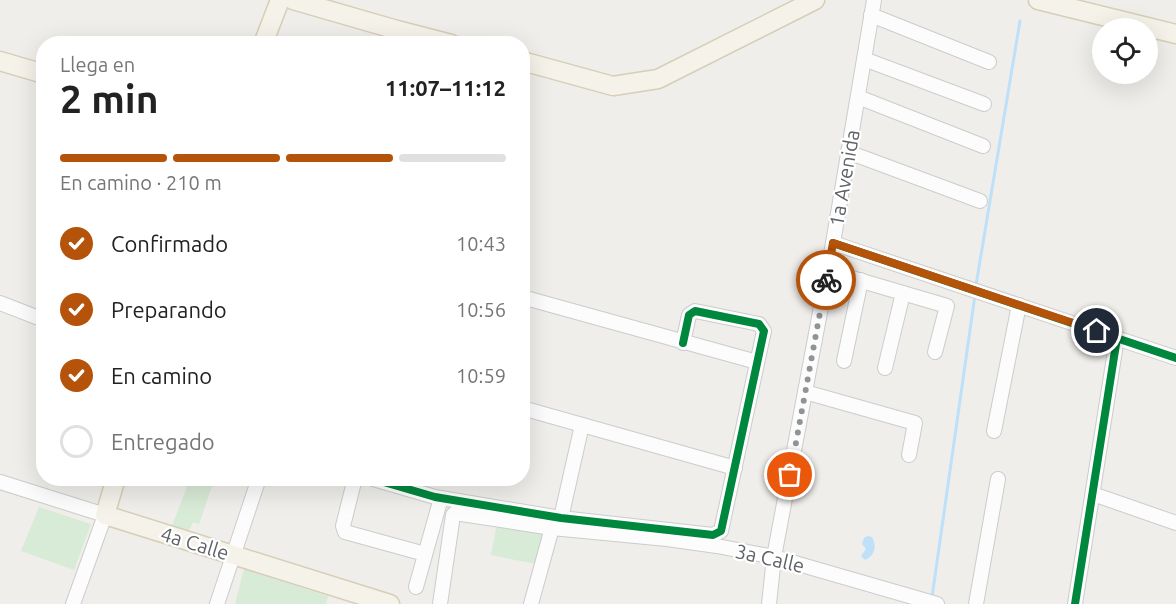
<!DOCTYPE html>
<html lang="es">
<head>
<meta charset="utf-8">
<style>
	body { margin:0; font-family:Ubuntu,sans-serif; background:#f2f2f2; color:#222; height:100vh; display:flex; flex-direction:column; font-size:22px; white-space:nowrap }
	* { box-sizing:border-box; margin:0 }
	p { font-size:20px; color:#767676 }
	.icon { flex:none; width:33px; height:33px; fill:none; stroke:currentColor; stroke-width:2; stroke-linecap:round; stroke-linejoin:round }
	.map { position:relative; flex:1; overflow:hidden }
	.details { position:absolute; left:36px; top:36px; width:494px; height:450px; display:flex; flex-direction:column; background:#fff; border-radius:24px; box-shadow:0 6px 24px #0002 }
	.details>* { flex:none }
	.fabs { position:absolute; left:1092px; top:18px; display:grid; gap:12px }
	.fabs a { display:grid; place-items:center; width:66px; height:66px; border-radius:50%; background:#fff; box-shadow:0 6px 24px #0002; font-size:30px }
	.pin { position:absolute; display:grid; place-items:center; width:51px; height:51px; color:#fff; margin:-26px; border:3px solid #fff; border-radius:50%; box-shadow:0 2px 6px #0007 }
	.courier { position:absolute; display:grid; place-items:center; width:60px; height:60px; margin:-30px; border:4px solid #b45309; border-radius:50%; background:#fff; color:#222; box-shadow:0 2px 8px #0007 }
	.summary em { font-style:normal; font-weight:600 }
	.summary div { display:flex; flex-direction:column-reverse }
	.summary { display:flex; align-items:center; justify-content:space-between; height:102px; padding:0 24px }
	h1 { font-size:39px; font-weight:600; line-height:45px }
	.bar { display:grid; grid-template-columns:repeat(4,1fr); gap:9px 6px; align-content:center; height:72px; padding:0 24px }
	.bar i { height:8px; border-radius:4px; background:#e0e0e0 }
	.bar .on { background:#b45309 }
	.bar p { grid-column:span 4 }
	ol { padding:0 24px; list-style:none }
	li { display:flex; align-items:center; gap:18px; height:66px }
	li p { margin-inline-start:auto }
	li .icon { padding:6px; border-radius:50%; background:#b45309; color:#fff; stroke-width:4 }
	li:last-child { color:#767676 }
	li i { width:33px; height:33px; border:3px solid #e0e0e0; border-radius:50% }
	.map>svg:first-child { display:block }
</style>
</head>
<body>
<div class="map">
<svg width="1176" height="604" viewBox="0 0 1176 604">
	<rect width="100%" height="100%" fill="#efeeea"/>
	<g fill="#d8ebd6">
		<polygon points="190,479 209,478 213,483 199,524 193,522 188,533 172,526"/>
		<polygon points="39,507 91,524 74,570 21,551"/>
		<polygon points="497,523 547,532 541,565 491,555"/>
		<polygon points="244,569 328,596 326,604 235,604"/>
	</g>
	<path fill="#bfe0f9" d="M868,536L872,537C877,546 875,556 865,560L861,556L866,549L862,544L864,538Z"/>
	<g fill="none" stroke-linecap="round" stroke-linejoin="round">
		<g stroke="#bfe0f9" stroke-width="3">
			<polyline points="976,285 1020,21"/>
			<polyline points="932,597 975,295"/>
		</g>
		<defs>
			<g id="minor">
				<polyline points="871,15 989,62"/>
				<polyline points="864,59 984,104"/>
				<polyline points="858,97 983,146"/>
				<polyline points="848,152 980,201"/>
				<polyline points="833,243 1176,358"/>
				<polyline points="828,271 947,306 935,352"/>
				<polyline points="522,297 757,362"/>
				<polyline points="0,303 44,320"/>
				<polyline points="844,361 861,280"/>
				<polyline points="885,368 903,293"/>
				<polyline points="805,392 915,423 909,455"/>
				<polyline points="522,408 735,468"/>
				<polyline points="994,431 1019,305"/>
				<polyline points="355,478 343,526 345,532 425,554"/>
				<polyline points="370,478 435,497 561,518 713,535 721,531 764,331 759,324 695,311 689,315 683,343"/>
				<polyline points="0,482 105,515 73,604"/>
				<polyline points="1093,494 1176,523"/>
				<polyline points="561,518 582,425"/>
				<polyline points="416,587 441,498"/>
				<polyline points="217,604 259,478"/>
				<polyline points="440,604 453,515 455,513 552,528 667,539 717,546 774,557 937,604"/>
				<polyline points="531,604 552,528"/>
				<polyline points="769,604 774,557 833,243 874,0"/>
				<polyline points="976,604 998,479"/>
				<polyline points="1075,604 1117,338"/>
			</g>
			<g id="major">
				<polyline points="293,0 397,30 451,44"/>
				<polyline points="1038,0 1176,34"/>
				<polyline points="263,44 280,0"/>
				<polyline points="0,61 44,74"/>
				<polyline points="522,61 613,86 658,79 815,0"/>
				<polyline points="116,478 105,515 390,604"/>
			</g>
		</defs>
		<use href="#minor" stroke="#cbcccc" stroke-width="16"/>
		<use href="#major" stroke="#d7ceb8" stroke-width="21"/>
		<use href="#minor" stroke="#fdfcfc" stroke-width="14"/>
		<use href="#major" stroke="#f4f2e9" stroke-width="18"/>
		<defs>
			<g id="cycleway">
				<polyline points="833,243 1176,358"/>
				<polyline points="370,478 435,497 561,518 713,535 721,531 764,331 759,324 695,311 689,315 683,343"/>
				<polyline points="1075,604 1117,338"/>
			</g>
		</defs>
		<use href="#cycleway" stroke="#fff" stroke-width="11"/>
		<use href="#cycleway" stroke="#00873e" stroke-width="8"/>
	</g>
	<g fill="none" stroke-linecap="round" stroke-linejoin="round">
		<polyline stroke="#919496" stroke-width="6" stroke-dasharray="0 10.8" points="790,475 826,280"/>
		<polyline stroke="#b45309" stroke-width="8" points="826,280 833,243 1097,331"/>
	</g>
	<g text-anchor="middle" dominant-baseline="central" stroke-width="4.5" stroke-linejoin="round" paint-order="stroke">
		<g font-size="20" fill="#5f6368" stroke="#fff">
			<text transform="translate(844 178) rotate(-80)">1a Avenida</text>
			<text transform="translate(195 543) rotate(17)">4a Calle</text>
			<text transform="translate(770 558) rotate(13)">3a Calle</text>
		</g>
	</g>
</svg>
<div class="fabs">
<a><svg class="icon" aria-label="locate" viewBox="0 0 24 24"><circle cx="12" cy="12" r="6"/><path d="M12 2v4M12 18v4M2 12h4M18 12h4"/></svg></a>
</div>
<div class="pin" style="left:790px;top:475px;background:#ea580c"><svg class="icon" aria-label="bag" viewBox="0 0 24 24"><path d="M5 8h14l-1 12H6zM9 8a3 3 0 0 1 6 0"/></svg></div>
<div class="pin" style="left:1097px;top:331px;background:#1f2937"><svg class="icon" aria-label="home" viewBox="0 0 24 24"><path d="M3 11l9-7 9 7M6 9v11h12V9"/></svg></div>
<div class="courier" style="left:826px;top:280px"><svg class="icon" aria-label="bike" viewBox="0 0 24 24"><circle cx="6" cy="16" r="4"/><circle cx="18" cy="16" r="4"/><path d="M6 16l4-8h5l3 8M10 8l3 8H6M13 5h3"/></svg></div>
<section class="details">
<div class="summary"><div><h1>2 min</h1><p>Llega en</p></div><em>11:07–11:12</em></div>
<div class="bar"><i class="on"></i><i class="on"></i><i class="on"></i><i></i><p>En camino · 210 m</p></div>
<ol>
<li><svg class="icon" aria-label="check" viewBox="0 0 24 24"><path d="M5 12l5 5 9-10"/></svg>Confirmado<p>10:43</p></li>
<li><svg class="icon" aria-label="check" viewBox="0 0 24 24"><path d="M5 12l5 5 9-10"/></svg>Preparando<p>10:56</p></li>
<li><svg class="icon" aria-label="check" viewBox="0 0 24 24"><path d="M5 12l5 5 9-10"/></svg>En camino<p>10:59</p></li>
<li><i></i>Entregado</li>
</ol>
</section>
</div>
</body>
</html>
